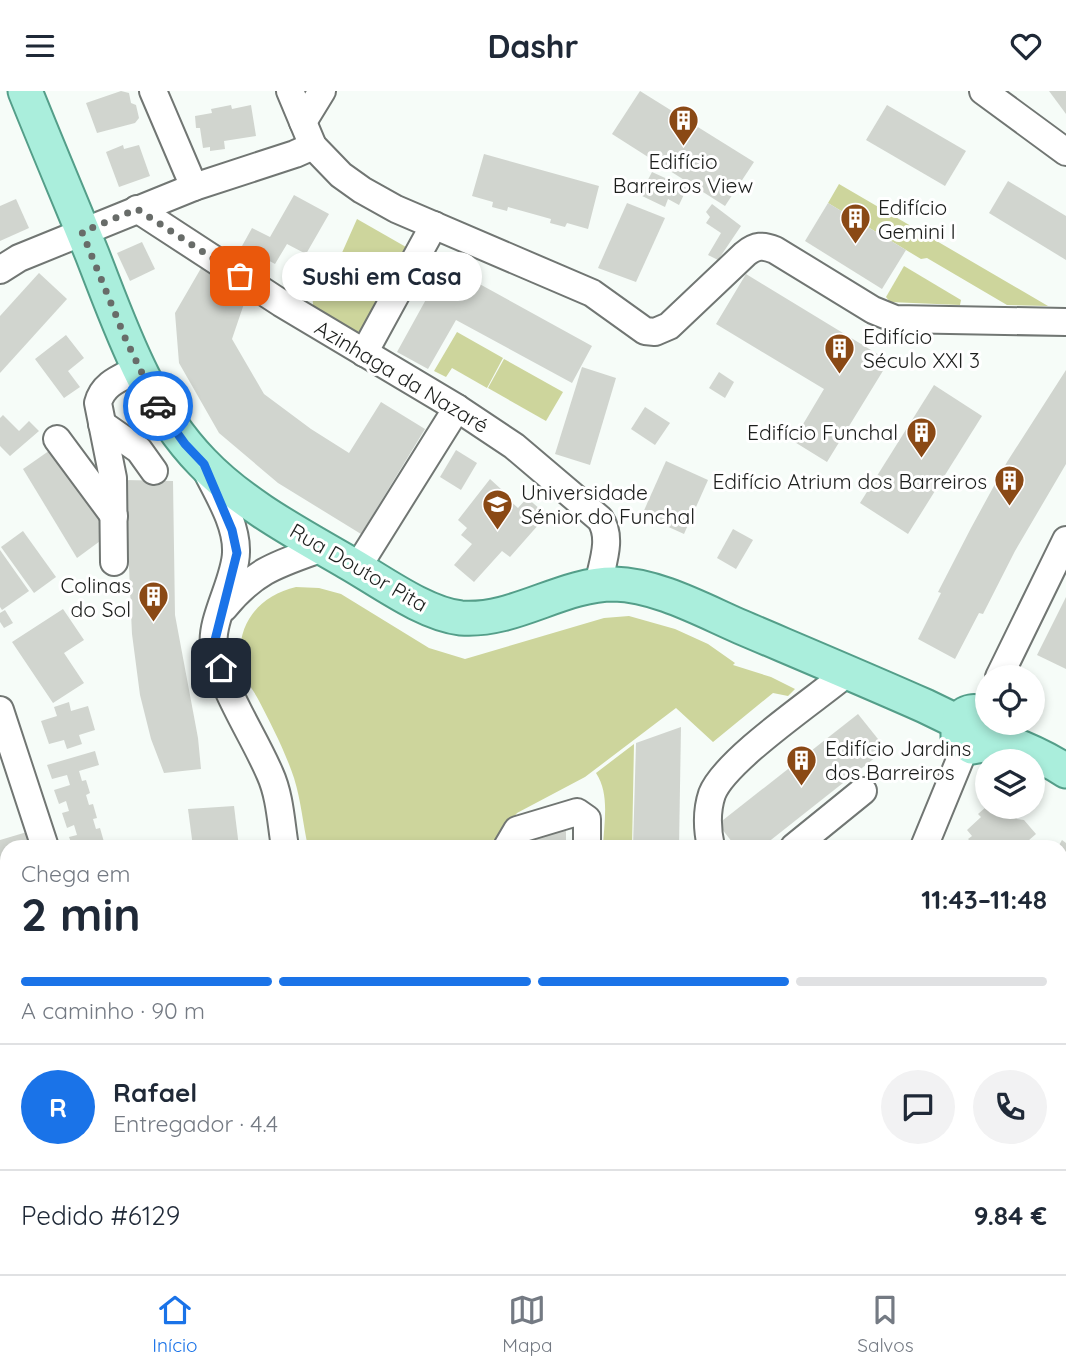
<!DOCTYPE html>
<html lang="pt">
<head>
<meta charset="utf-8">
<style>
	body { margin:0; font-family:Quicksand,sans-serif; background:#f2f2f3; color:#1f2937; height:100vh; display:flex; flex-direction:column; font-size:26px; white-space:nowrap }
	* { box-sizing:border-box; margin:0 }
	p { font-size:23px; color:#747a83 }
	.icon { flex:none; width:38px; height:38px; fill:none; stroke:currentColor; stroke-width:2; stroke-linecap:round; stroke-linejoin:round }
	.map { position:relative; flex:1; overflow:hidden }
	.side { position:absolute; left:0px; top:749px; width:1068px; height:434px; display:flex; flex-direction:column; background:#fff; border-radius:21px 21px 0 0; box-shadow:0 4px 10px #0003 }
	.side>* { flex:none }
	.buttons { position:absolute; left:975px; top:574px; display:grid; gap:14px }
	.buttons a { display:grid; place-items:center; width:70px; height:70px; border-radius:50%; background:#fff; box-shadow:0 4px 10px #0003; font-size:35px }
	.pin { position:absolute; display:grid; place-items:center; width:60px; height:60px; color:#fff; margin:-30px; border-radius:14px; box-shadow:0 4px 10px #0006 }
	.courier { position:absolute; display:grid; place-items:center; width:70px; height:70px; margin:-35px; border:5px solid #1a73e8; border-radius:50%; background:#fff; color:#222; box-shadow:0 2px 9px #0007 }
	.bubble { position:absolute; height:49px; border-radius:24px; background:#fff; box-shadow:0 4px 10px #0003; font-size:23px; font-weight:800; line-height:49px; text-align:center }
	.overview em { font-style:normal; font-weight:800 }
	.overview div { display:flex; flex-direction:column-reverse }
	.overview { display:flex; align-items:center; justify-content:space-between; height:119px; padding:0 21px }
	h1 { font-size:46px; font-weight:800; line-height:52px }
	.bar { display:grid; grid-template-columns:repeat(4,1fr); gap:10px 7px; align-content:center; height:84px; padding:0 21px }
	.bar i { height:9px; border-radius:5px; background:#e0e1e3 }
	.bar .active { background:#1a73e8 }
	.bar p { grid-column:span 4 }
	.line { display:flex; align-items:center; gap:18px; padding:0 21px; border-top:2px solid #e0e1e3 }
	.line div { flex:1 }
	.round { display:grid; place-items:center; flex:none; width:74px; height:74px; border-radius:37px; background:#f2f2f3 }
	header { display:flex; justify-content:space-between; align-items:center; height:91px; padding:0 21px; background:#fff; font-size:32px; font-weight:800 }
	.dock { display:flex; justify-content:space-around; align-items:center; height:98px; border-top:2px solid #e0e1e3; background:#fff; font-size:19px; color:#747a83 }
	.dock a { display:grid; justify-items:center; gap:4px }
	.dock .active { color:#1a73e8 }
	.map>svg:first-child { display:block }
</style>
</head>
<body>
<header><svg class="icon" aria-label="menu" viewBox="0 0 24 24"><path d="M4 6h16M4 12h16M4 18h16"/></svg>Dashr<svg class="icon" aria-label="heart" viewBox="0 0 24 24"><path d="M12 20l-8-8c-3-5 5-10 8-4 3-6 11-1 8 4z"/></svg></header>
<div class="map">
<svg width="1066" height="1183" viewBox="0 0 1066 1183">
	<rect width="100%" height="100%" fill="#f6fcf8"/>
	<g fill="#cdd59c">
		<polygon points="839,93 1048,215 1007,214 927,167 921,168 828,112"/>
		<polygon points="357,128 413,160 368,237 357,241 346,240 316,223 313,214 312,196 315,187 341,164"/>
		<polygon points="904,175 961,209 960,214 890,211 886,206"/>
		<polygon points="457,241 503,267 487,297 452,277 446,286 434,280"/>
		<polygon points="504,268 563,301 546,330 488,297"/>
		<path d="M296,496L319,497L341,503L429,557L465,568L604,527L629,525L675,538L708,553L735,572L733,574L771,586L795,598L788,605L773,602L713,651L676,617L585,686L517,722L495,750L487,756H308C303,734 301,709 294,687C285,660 271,633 258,608C253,598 242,586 241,575C235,534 258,505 296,496Z"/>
		<path d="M634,653L632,756H603C604,731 610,703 596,682Z"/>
		<polygon points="203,1176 354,1176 345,1183 209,1183"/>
	</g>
	<g fill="#d1d5cf">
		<polygon points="121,0 129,2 131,12 136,14 139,27 135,32 97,42 86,12"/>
		<polygon points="640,0 754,71 725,115 612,43"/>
		<polygon points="1049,0 1066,0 1066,23"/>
		<polygon points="231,14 232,18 251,14 256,45 224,50 225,58 210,60 210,56 203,57 200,37 196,37 195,25 212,22 211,18"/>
		<polygon points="887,14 966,60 945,95 866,49"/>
		<polygon points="123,54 124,58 139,54 150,85 119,96 106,61"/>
		<polygon points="484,63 599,95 588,138 567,132 565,136 550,132 551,128 508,116 507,120 492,116 493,111 472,105"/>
		<polygon points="652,81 687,97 679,114 668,108 665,116 640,104"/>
		<polygon points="1008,90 1066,125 1066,169 989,122"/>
		<polygon points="294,104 329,123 306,163 287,153 275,173 242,155 252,137 270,146"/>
		<polygon points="16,108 29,137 0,150 0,115"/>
		<polygon points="627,112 665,127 636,191 598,177"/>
		<polygon points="828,112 906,159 882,198 805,150"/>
		<polygon points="712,113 741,135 718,169 708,164 721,142 706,132 710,126 706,121"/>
		<polygon points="142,151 155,178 130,190 117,162"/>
		<polygon points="204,172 249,198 232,248 264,303 311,338 349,362 381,311 425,338 361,443 278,392 219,342 179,272 175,222"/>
		<polygon points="445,174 592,255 572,292 456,229 428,278 397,261"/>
		<polygon points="39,182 67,208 0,282 0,225"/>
		<polygon points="746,183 889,270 827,371 793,350 824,298 716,233"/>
		<polygon points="66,244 84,267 68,280 80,296 64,307 35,268"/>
		<polygon points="582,276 616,287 590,374 555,363"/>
		<polygon points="1066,279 1066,373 1015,460 983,523 979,522 955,568 918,548 941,502 938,501 971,437 1007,371"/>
		<polygon points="719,281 734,291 725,307 709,297"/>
		<polygon points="934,294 982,325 908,443 860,412"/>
		<polygon points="645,316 670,332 655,354 631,338"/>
		<polygon points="3,324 19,340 29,330 39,340 10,365 0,355 0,327"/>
		<polygon points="56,355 111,442 77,467 23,378"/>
		<polygon points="456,359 477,372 461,399 440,386"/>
		<polygon points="666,370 708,389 684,443 642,424"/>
		<polygon points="490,388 502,399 500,401 518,417 527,407 547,424 510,466 502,460 474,491 454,474 472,453 461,444 467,437 458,429"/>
		<polygon points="125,389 173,390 175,524 198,647 201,678 164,682 151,648 140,604 132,543"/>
		<polygon points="733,438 753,449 736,478 717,467"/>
		<polygon points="23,440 56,486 34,502 1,456"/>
		<polygon points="0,459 29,500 2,519 0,516"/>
		<polygon points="1066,506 1066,578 1037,564"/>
		<polygon points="63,518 84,549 64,562 84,592 53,612 12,551"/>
		<polygon points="5,519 13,532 4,537 0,531 0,522"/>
		<polygon points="69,611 71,620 88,615 95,639 79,644 82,653 67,658 64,649 49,653 41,630 57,625 54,616"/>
		<polygon points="858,623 886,658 762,756 736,756 718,733"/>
		<polygon points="681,636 679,756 633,756 636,652"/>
		<polygon points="95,660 99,674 79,680 82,690 86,689 90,702 86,704 89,714 93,713 97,727 93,728 96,738 100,737 104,751 100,752 102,756 73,756 69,746 77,744 74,734 67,737 62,722 69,720 66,710 59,713 54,699 70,694 67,684 52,688 47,674"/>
		<polygon points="234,715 239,756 193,756 188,718"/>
		<polygon points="986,716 1007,716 1017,728 1024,729 1036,743 1021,756 965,756 971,751 968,748 972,745 967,739 981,726 978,723"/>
		<polygon points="566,731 566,756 521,756 521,745"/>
		<polygon points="27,741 32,756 7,756 7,972 0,975 0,749"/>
		<polygon points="1062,749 1066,752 1066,804 1060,801 1060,756 1058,756"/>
		<polygon points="1060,1002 1066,1003 1066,1040 1062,1044 1065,1048 1060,1051"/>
		<polygon points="48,1176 50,1183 26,1183 26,1177"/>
		<polygon points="122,1176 190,1176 196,1183 129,1183"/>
		<polygon points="355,1176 403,1176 407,1183 360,1183"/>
		<polygon points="573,1176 593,1176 597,1183 562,1183"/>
		<polygon points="600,1176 620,1176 625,1183 605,1183"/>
		<polygon points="649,1176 702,1176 706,1183 653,1183"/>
		<polygon points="739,1176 778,1176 780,1179 773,1183 743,1183"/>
		<polygon points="849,1176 962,1176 954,1183 844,1183"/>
	</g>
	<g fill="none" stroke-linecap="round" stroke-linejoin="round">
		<defs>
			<g id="minor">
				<polyline points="153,0 194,96"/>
				<path d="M290,0L313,55L341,84L362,99L396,118L592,202L645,240L655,241L669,235L745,163C756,154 763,154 775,159L873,219L895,228L1066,231"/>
				<polyline points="983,0 1066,61"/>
				<polyline points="303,31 322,0"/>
				<path d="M137,118L281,212L457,317L514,355L600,428C613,447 602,473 598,494"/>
				<polyline points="0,179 19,167 194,96 295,63 313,55"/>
				<polyline points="364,262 434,134"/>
				<polyline points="102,333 139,359 154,380"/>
				<polyline points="57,348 114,425"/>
				<path d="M207,381C219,405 237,434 236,461C236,488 210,529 214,555C222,600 252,641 270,683C280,705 281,732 285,756"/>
				<path d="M114,471L113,387L98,312C103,292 121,287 138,278"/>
				<polyline points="357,477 457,317"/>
				<path d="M224,517C255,479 278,473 323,457"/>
				<polyline points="999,586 1066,449"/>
				<polyline points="0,619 45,756"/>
				<polyline points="507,756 517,739 577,721 587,728 587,756"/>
				<path d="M711,756C707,738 706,721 712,703C725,669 816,608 847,582"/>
				<polyline points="794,756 863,700"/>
				<polyline points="924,756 966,654"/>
				<polyline points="1060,864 1066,858"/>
				<polyline points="0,1040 7,1035"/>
				<polyline points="0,1117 7,1116"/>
				<polyline points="1060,1151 1066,1149"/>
				<polyline points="97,1176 103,1183"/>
				<polyline points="439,1176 443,1183"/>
				<polyline points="811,1183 814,1176"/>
				<polyline points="983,1183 997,1176"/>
			</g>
			<g id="major">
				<path d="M25,0C47,55 70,109 92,163C121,237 146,313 202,371C242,413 297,442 347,471C379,489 424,523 461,527C515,531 561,493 614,493C657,494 702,519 741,536C802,562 864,588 925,615L958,631"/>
				<path d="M987,625C976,618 965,619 958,631V647L972,656L983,654L991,646V632"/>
				<path d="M991,646C1018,654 1043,665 1066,680"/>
			</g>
		</defs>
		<use href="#minor" stroke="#717673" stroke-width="30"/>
		<use href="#major" stroke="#549e89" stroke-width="37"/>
		<use href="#minor" stroke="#fff" stroke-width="26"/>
		<use href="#major" stroke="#aaeedc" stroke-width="33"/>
	</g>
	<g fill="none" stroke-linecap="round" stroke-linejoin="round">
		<polyline stroke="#686c69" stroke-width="7" stroke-dasharray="0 12.6" points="158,315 126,249 82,141 137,118 240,185"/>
		<polyline stroke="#1a73e8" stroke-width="9" points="158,315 185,353 204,373 232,439 237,462 214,553 221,577"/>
	</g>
	<defs>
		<symbol id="building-pin" viewBox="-11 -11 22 30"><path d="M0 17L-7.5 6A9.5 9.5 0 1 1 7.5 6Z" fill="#8a4915" stroke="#fff"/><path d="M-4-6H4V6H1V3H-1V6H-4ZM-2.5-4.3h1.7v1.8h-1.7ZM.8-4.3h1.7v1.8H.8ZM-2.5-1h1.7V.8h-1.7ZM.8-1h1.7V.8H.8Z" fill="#fff"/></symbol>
		<symbol id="university-pin" viewBox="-11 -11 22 30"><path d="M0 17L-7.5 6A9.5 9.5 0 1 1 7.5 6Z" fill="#8a4915" stroke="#fff"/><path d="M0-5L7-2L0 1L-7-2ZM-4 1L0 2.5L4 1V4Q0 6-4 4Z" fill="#fff"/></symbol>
	</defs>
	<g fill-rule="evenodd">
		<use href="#building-pin" x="666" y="12" width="35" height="47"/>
		<use href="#building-pin" x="838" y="110" width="35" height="47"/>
		<use href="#building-pin" x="822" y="240" width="35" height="47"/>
		<use href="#building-pin" x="904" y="324" width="35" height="47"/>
		<use href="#building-pin" x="992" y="372" width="35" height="47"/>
		<use href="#university-pin" x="480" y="396" width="35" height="47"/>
		<use href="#building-pin" x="136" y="488" width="35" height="47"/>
		<use href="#building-pin" x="784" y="652" width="35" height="47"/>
	</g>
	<g text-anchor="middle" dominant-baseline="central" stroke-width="6" stroke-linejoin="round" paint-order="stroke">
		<g font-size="21" fill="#1c1e1c" stroke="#fff" text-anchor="start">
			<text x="683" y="70" text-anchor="middle">Edifício<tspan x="683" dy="24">Barreiros View</tspan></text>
			<text x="878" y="116">Edifício<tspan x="878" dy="24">Gemini I</tspan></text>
			<text x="863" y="245">Edifício<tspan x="863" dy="24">Século XXI 3</tspan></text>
			<text x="898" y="341" text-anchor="end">Edifício Funchal</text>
			<text x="987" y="390" text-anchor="end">Edifício Atrium dos Barreiros</text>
			<text x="521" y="401">Universidade<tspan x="521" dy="24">Sénior do Funchal</tspan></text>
			<text x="131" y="494" text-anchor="end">Colinas<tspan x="131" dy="24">do Sol</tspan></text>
			<text x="825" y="657">Edifício Jardins<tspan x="825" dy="24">dos Barreiros</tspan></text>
		</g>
		<g font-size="21" fill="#1c1e1c" stroke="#fff">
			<text transform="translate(402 285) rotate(31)">Azinhaga da Nazaré</text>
			<text transform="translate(359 476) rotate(30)">Rua Doutor Pita</text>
		</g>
	</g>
</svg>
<div class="buttons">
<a><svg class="icon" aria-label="locate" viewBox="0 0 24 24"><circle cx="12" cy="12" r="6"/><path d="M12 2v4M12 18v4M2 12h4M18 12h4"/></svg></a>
<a><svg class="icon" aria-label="layers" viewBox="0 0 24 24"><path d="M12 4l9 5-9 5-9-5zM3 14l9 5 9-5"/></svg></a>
</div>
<div class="pin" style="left:240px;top:185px;background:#ea580c"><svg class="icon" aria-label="bag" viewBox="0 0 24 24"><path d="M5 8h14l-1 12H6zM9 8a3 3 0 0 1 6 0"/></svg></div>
<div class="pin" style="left:221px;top:577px;background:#1f2937"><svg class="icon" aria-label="home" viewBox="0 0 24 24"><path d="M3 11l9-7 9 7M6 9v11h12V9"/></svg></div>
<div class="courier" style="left:158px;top:315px"><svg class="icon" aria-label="car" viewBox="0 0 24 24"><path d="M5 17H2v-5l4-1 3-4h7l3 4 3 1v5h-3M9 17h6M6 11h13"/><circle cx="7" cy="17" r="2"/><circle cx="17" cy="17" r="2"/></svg></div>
<div class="bubble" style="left:282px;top:161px;width:200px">Sushi em Casa</div>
<section class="side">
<div class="overview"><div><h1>2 min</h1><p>Chega em</p></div><em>11:43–11:48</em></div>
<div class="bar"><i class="active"></i><i class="active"></i><i class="active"></i><i></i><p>A caminho · 90 m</p></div>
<div class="line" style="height:126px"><b class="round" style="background:#1a73e8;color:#fff">R</b><div><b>Rafael</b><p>Entregador · 4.4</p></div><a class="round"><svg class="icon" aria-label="chat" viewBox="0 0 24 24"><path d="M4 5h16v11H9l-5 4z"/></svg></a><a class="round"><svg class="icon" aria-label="phone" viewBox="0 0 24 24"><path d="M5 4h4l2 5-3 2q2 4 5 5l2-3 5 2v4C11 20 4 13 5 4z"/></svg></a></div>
<div class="line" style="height:91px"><div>Pedido #6129</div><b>9.84 €</b></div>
</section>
</div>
<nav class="dock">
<a class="active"><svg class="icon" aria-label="home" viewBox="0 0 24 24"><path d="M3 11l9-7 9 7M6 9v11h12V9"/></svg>Início</a>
<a><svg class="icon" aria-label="map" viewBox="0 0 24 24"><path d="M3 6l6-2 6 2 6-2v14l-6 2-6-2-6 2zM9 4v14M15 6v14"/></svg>Mapa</a>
<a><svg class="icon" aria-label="saved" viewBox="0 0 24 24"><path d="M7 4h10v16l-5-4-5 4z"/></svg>Salvos</a>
</nav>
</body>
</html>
